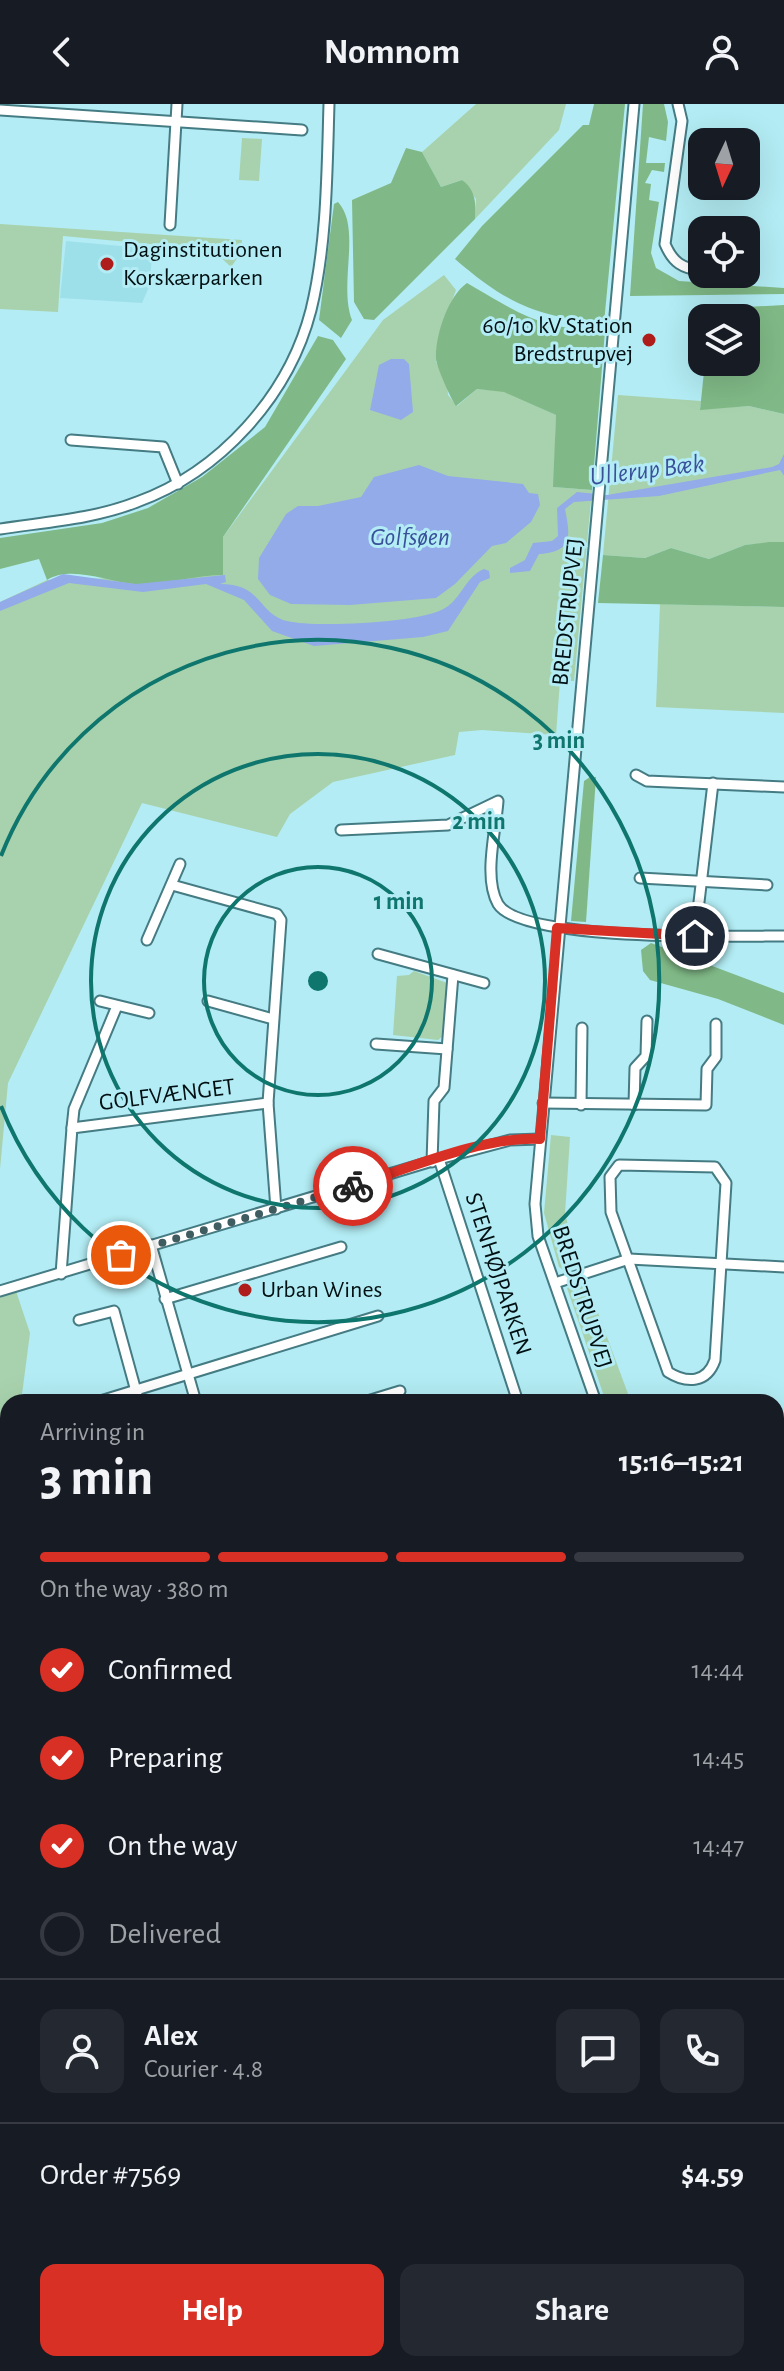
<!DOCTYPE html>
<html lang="en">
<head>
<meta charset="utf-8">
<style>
	body { margin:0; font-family:"Alegreya Sans",sans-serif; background:#242831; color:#f1f3f6; height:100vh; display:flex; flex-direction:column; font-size:30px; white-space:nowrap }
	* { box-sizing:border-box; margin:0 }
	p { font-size:26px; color:#9ea1a6 }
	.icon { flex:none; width:44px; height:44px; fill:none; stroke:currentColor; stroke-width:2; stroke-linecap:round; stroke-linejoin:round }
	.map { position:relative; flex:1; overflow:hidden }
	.side { position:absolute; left:0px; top:1290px; width:784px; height:978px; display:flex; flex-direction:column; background:#171b24; border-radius:24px 24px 0 0; box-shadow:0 8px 32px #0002 }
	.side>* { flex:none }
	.needle { width:52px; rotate:184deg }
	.buttons { position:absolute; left:688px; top:24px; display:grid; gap:16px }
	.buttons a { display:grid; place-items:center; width:72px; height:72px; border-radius:16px; background:#171b24; box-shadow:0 8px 32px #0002; font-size:40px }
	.pin { position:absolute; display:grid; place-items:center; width:68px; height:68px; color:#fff; margin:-34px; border:4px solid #fff; border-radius:50%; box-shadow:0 2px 8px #0007 }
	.courier { position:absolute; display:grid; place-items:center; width:80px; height:80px; margin:-40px; border:6px solid #d93025; border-radius:50%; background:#fff; color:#222; box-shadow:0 2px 10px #0007 }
	.summary em { font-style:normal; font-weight:700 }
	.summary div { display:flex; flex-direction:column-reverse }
	.summary { display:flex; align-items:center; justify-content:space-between; height:136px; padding:0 40px }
	h1 { font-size:52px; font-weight:700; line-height:60px }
	.bar { display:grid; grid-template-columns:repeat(4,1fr); gap:12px 8px; align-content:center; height:96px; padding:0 40px }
	.bar i { height:10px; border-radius:6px; background:#363941 }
	.bar .on { background:#d93025 }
	.bar p { grid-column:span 4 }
	.line { display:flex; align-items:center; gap:20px; padding:0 40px; border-top:2px solid #363941 }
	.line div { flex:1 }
	.round { display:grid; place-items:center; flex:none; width:84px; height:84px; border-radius:16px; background:#242831 }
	ol { padding:0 40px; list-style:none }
	li { display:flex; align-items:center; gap:24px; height:88px }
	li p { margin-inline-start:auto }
	li .icon { padding:8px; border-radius:50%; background:#d93025; color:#fff; stroke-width:4 }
	li:last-child { color:#9ea1a6 }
	li i { width:44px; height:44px; border:4px solid #363941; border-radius:50% }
	.action { display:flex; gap:16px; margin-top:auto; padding:16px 40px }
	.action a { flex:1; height:92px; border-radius:16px; background:#d93025; color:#fff; font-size:32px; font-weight:700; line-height:92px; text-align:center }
	.action a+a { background:#242831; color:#f1f3f6 }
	header { display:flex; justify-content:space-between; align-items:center; height:104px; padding:0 40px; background:#171b24; font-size:36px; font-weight:700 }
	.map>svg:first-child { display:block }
</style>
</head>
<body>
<header><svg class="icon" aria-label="back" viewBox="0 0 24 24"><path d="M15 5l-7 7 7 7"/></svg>Nomnom<svg class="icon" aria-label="person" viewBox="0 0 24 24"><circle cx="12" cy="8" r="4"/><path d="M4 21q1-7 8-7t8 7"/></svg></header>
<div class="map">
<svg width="784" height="2267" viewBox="0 0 784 2267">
	<rect width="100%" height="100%" fill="#b3ecf4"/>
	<polygon fill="#9ee0ea" points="66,137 153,145 149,183 142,199 60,194"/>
	<g fill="#a8d2ad">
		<polygon points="476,0 566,0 559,26 475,115 476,95 462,76 441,83 422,48"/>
		<polygon points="242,34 262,35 259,77 239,76"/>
		<polygon points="0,120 242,136 241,149 231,163 215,148 204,145 63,132 58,208 0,205"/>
		<polygon points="444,171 456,186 440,230 436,258 447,278 448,291 457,302 477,285 504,287 556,311 554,383 592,386 574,577 560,577 556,631 482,626 459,628 455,651 333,678 290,710 277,733 142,699 8,979 0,1065 0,498 47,476 223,471 223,433 383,216"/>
		<polygon points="618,291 701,297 700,305 749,302 784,310 784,360 780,365 784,372 784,438 745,441 709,455 671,444 645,454 603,451"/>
		<polygon points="660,500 784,503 784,609 656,603"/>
		<polygon points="414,867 447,879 443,932 438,936 393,931 397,872 409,871"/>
		<polygon points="551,1031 570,1033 565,1110 579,1159 565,1167 559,1163 544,1109"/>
		<polygon points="586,1176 631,1298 606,1298 567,1184"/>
		<polygon points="16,1187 30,1229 21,1298 8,1298 8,1401 0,1465 0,1191"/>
		<polygon points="0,1655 8,1664 8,2260 495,2260 499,2267 0,2267"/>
		<polygon points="784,1694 784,1732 780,1735 784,1744 784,1804 776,1780 776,1697"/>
	</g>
	<g fill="#80b987">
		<path d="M594,0H625L604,219C536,213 506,199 455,155L482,122L583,21H589Z"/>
		<polygon points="643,0 664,0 668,18 666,37 649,33 646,59 665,59 664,68 652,66 645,79 651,80 649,96 659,98 651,149 656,164 679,177 784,184 784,190 630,192"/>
		<path d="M406,44L422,48L441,83L462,76C476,86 476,100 475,115L374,216L364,215L354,198L352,96L391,79Z"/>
		<path d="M338,98C362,124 338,180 352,216L341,234L319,216L334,100Z"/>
		<path d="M467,179C524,212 538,224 605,227L592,386L553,383L556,311L504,288L477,285L456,302C451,295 437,264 436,255C435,232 448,192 467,179Z"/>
		<polygon points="784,201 784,310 749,302 700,306 705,258 746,258 746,214 708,214 709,205"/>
		<path d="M318,232L333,236L346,255L223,433V471C193,471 164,482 134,480C107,478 72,461 47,476L39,455L0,465V434L102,419L148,404L202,373L265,323Z"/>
		<polygon points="769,438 784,438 784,503 598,499 603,451 645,454 671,444 709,455 745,441"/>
		<polygon points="590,673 596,673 586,818 571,817 584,677"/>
		<polygon points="651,839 784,889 784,921 718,895 650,876 643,867 641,846"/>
	</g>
	<g fill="#93abe9">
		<polygon points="391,255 404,255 409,260 413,308 401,316 370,306 379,261"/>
		<path d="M784,350V372L780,366L659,392L574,398L565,405C570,431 574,448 539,450L530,467L510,469V464L525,456L533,439L552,437L558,432L557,404L577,388L607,391L772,363L779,360Z"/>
		<polygon points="419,361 448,372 523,380 529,389 538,390 540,401 531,418 506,439 492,442 455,480 436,494 350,501 291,500 270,491 258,475 259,454 286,410 298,402 318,402 361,393 374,373"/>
		<path d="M484,465L489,467L490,474L480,478L448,527L423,533L314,542L272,527L244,496L206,480L143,488L69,479L0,507V498L63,470L136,480L225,471L226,478L220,480C263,480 257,509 287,517C314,524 422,519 445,504C461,495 466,472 484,465Z"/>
	</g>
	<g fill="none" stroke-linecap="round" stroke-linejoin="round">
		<defs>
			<g id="minor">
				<path d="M678,0L682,17L665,140C673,159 682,164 702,167"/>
				<polyline points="0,6 302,26"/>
				<polyline points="170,121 177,0"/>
				<polyline points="724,170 732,171"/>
				<polyline points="71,336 163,343 178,380"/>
				<path d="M0,425C46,418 94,415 137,398C220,368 289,292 311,206C327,141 327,67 329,0"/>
				<polyline points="636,671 647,677 784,683"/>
				<path d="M341,726L448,721L498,697C496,726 483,774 498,800C521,838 735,832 784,832"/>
				<polyline points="640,774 767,781"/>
				<polyline points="172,781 277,810 281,816 268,999 276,1105"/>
				<polyline points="695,832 713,679"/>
				<polyline points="147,836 180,760"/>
				<polyline points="378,850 484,879"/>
				<polyline points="100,897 149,909"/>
				<polyline points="208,897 273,915"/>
				<polyline points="376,940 447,945"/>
				<polyline points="543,999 706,1001 707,965 716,953 716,920"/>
				<polyline points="581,1001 582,924"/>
				<polyline points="634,1001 635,964 646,952 647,917"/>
				<polyline points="72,1024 74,1005 117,902"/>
				<polyline points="439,1055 518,1298"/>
				<polyline points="432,1058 434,997 444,984 453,871"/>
				<path d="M619,1061L715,1063L726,1079L715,1256C707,1279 687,1280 668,1268L611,1108L610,1073Z"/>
				<polyline points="151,1141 196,1298"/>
				<polyline points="61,1170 72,1024 268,999"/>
				<polyline points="555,1179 629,1155 784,1163"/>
				<polyline points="0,1187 439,1055 510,1036 540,1035"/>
				<polyline points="165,1195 341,1143"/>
				<polyline points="79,1216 114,1207 139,1298"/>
				<polyline points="97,1298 378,1212"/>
				<polyline points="364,1298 400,1287"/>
				<polyline points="596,1298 538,1132 535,1100 634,0"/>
				<polyline points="776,1491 784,1489"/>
				<polyline points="776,1598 784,1596"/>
				<polyline points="776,1615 784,1617"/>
				<polyline points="776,1689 784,1686"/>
				<polyline points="776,1814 784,1837"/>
				<polyline points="776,1901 784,1899"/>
				<polyline points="776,2000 784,1997"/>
				<polyline points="0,2018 8,2014"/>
				<polyline points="776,2097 784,2135"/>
				<polyline points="651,2260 655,2267"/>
			</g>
		</defs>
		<use href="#minor" stroke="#457b83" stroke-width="13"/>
		<use href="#minor" stroke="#fff" stroke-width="9"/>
	</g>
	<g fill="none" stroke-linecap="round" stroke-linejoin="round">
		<polyline stroke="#3f5c61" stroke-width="8" stroke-dasharray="0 14.4" points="121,1151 353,1082"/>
		<path stroke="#d93025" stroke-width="10" d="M353,1082C408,1065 482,1032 540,1035L557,824L695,832"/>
	</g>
	<g fill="none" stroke="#0f766e" stroke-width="4">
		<circle cx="318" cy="877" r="114"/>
		<circle cx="318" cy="877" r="227"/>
		<path d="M1 752A341 341 0 1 1 1 1002"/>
	</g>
	<g fill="#ae1d1b" stroke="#b3ecf4" stroke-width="3">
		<circle cx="107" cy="160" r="8"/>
		<circle cx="649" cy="236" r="8"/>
		<circle cx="245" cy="1186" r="8"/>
	</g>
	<g text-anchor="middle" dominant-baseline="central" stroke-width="6" stroke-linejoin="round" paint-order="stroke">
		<g font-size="24" fill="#000f12" stroke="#b3ecf4" text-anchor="start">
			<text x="123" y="146">Daginstitutionen<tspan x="123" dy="28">Korskærparken</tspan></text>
			<text x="633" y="222" text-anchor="end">60/10 kV Station<tspan x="633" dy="28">Bredstrupvej</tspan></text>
			<text x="261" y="1186">Urban Wines</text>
		</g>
		<g font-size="24" fill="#000f12" stroke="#b3ecf4">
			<text transform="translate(568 508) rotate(-84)">BREDSTRUPVEJ</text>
			<text transform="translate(167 991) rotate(-7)">GOLFVÆNGET</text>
			<text transform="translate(498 1170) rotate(72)">STENHØJPARKEN</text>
			<text transform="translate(582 1193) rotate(72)">BREDSTRUPVEJ</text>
		</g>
		<g font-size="26" font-style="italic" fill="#39519b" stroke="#b3ecf4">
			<text transform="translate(647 366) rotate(-7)">Ullerup Bæk</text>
			<text x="410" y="433">Golfsøen</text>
		</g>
	</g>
	<circle cx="318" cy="877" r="12" fill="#0f766e" stroke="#b3ecf4" stroke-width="4"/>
	<g font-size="24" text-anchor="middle" font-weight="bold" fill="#0f766e" stroke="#b3ecf4" stroke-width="6" stroke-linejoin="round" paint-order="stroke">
		<text x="559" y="644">3 min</text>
		<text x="479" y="725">2 min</text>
		<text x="399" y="805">1 min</text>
	</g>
</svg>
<div class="buttons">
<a><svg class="needle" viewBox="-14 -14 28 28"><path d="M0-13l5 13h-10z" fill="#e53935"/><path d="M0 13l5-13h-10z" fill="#9ea1a6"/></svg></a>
<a><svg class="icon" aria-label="locate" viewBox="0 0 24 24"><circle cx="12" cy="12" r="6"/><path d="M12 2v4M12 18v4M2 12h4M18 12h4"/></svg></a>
<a><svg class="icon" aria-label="layers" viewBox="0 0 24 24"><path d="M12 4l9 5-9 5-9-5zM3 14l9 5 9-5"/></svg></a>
</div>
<div class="pin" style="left:121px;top:1151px;background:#ea580c"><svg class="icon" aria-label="bag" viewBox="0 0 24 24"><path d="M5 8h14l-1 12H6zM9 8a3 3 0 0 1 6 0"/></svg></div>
<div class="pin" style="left:695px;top:832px;background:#1f2937"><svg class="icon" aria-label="home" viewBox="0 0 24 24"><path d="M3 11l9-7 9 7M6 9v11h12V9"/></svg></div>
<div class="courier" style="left:353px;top:1082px"><svg class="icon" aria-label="bike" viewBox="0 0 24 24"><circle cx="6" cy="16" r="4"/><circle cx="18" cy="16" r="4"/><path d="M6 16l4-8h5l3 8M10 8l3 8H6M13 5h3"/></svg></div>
<section class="side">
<div class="summary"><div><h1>3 min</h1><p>Arriving in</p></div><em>15:16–15:21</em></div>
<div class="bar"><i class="on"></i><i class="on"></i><i class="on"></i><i></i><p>On the way · 380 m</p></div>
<ol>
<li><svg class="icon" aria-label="check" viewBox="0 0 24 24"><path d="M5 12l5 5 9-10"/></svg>Confirmed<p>14:44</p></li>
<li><svg class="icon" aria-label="check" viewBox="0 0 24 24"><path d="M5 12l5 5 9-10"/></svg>Preparing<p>14:45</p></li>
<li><svg class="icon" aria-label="check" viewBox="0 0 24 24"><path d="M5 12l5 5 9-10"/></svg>On the way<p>14:47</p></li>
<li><i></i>Delivered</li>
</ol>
<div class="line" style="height:144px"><a class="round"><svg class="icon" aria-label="person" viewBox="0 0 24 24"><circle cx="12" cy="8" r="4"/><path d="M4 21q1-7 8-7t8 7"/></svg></a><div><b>Alex</b><p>Courier · 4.8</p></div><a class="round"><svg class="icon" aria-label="chat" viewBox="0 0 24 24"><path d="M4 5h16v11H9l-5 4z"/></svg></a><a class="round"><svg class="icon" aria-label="phone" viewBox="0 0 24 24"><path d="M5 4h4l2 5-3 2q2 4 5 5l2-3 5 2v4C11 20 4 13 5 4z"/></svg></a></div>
<div class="line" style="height:104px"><div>Order #7569</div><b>$4.59</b></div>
<div class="action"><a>Help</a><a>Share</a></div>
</section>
</div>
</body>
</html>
